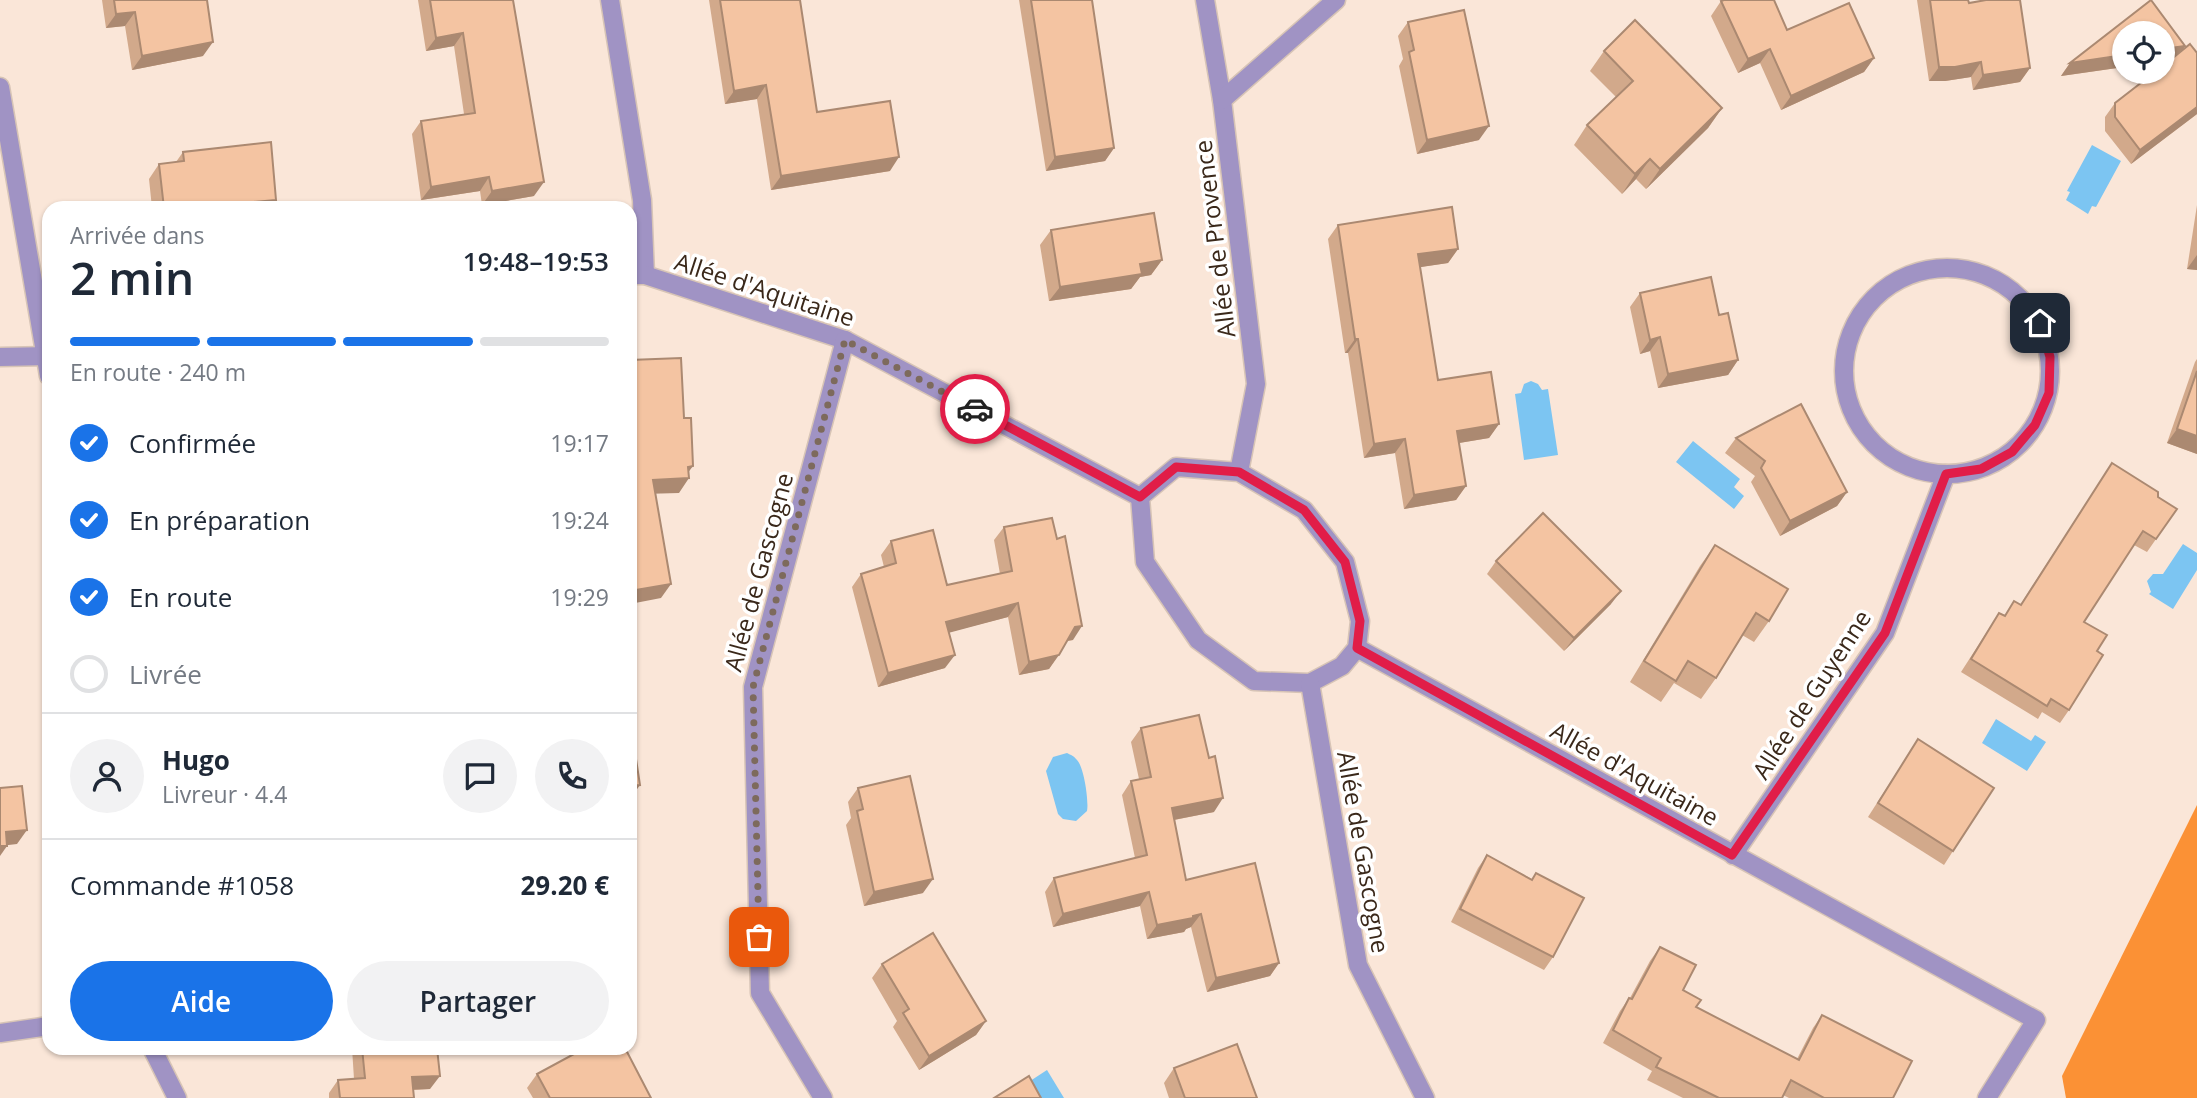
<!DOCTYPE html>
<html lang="fr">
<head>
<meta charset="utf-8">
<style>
	body { margin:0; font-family:"Open Sans",sans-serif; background:#f2f2f3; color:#1f2937; height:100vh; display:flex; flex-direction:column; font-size:26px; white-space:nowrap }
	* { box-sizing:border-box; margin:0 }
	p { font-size:23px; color:#747a83 }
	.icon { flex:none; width:38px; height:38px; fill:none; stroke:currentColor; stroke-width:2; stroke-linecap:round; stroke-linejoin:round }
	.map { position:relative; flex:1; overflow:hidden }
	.details { position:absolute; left:42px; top:201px; width:595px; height:854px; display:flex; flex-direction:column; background:#fff; border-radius:21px; box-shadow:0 2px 5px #0004 }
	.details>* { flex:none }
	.controls { position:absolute; left:2112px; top:21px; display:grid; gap:14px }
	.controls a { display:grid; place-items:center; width:63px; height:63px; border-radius:50%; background:#fff; box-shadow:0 2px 5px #0004; font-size:35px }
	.pin { position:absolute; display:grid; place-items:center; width:60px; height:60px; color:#fff; margin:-30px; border-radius:14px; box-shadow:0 4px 10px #0006 }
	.courier { position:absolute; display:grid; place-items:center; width:70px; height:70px; margin:-35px; border:5px solid #e11d48; border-radius:50%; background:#fff; color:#222; box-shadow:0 2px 9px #0007 }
	.overview em { font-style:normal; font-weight:600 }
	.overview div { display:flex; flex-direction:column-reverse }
	.overview { display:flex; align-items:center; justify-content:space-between; height:119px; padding:0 28px }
	h1 { font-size:46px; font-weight:600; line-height:52px }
	.bar { display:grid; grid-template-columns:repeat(4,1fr); gap:10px 7px; align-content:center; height:84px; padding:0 28px }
	.bar i { height:9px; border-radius:5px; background:#e0e1e3 }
	.bar .active { background:#1a73e8 }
	.bar p { grid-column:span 4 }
	.line { display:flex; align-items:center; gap:18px; padding:0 28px; border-top:2px solid #e0e1e3 }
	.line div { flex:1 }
	.round { display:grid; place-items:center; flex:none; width:74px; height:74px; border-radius:37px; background:#f2f2f3 }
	ol { padding:0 28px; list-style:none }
	li { display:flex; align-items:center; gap:21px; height:77px }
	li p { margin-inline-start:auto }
	li .icon { padding:7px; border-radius:50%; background:#1a73e8; color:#fff; stroke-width:4 }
	li:last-child { color:#747a83 }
	li i { width:38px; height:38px; border:4px solid #e0e1e3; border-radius:50% }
	.action { display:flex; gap:14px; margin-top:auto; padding:14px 28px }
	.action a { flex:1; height:80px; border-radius:42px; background:#1a73e8; color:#fff; font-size:28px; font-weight:600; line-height:80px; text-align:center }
	.action a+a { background:#f2f2f3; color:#1f2937 }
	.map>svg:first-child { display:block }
</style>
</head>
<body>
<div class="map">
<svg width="2197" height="1098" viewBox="0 0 2197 1098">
	<rect width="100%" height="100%" fill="#fae6d8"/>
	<polygon fill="#fb9135" points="2197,805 2197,1098 2066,1098 2062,1076"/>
	<g fill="#7cc5f2">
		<polygon points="2092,145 2121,161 2096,207 2092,206 2088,214 2066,200 2070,192 2067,191"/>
		<polygon points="1531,381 1538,384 1542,390 1548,389 1558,455 1524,460 1515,394 1521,393 1524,384"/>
		<polygon points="1693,441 1740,479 1734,487 1744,496 1734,509 1676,462"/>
		<polygon points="2183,544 2197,553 2197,570 2173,609 2149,594 2151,592 2147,581 2153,574 2163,574"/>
		<polygon points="1996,719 2031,741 2035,735 2046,742 2027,771 1982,743"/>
		<path d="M1067,753C1071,755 1074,756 1077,760C1084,767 1089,801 1087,811L1076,821L1063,819L1058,814L1046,771L1053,757Z"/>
		<polygon points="1047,1070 1064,1098 1032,1098 1024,1085"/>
	</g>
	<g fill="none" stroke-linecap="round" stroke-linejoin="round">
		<defs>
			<g id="minor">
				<polyline points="610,0 642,200 645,275"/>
				<polyline points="1205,0 1222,100 1256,384 1239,472"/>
				<polyline points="0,87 49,376"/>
				<polyline points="1222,100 1336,0"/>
				<circle cx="1947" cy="371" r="103"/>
				<polyline points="630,275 645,275 845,340 1140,497"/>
				<polyline points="0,357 49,356"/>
				<polygon points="1176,467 1239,472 1304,510 1345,562 1360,621 1357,648 1342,666 1310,683 1254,681 1198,640 1145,562 1140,497"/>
				<polyline points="1357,648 2036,1020 1987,1098"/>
				<polyline points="1310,683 1358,965 1425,1098"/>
				<polyline points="1733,855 1885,633 1946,474"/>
				<polyline points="0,1033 49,1026"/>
				<polyline points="152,1048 177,1098"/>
				<polyline points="823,1098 760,993 753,687 845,340"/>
			</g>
		</defs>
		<use href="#minor" stroke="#d7c4b6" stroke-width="21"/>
		<use href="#minor" stroke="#a093c4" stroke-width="18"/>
	</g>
	<g fill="#d2a98b">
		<polygon points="102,0 207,0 203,56 132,70 125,26 106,28"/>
		<polygon points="418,0 513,0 534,196 482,205 480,191 421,200 412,134 421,121 464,114 454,46 426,51"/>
		<polygon points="709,0 800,0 817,112 890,171 771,190 757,99 725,104"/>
		<polygon points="1019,0 1092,0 1114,148 1105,161 1046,171"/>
		<polygon points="1917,0 1968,0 1969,3 2030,68 2020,82 1973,90 1971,77 1945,81 1929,81"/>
		<polygon points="2151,0 2185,46 2182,51 2190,44 2197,53 2197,114 2131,164 2105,131 2105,117 2115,103 2155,72 2163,72 2163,66 2170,60 2163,61 2163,33 2124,33 2124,67 2061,76 2070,63"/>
		<polygon points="1721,1 1787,30 1874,58 1864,72 1781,110 1760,63 1738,73 1711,16"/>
		<polygon points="1408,22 1479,140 1417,154 1399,66 1403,59 1398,36"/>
		<polygon points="1604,51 1722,108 1708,128 1646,189 1636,179 1622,194 1574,145 1587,125 1616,97 1590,71"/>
		<polygon points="183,152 276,200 271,208 152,208 149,179 159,164 176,162"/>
		<polygon points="2197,205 2197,270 2187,269"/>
		<polygon points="1338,225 1458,249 1448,263 1420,267 1438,380 1499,424 1489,438 1459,443 1466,486 1456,500 1404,509 1395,453 1364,458 1348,353 1345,353 1328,239"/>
		<polygon points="1051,230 1162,260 1151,275 1140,277 1131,289 1049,301 1040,245"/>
		<polygon points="1640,293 1719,315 1738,360 1728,375 1658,388 1650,351 1640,354 1630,307"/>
		<polygon points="2197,359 2197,454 2167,443 2195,362"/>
		<polygon points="1736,438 1847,492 1837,506 1780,536 1751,482 1755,476 1725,453"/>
		<polygon points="2112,463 2158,497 2177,509 2147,552 2134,545 2084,622 2097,651 2069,710 2060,723 2042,712 2038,719 1961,672 1999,613 2004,615 2020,605"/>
		<polygon points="1004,527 1073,640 1067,641 1049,669 1019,675 1008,617 949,632 945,668 878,687 852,587 861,574 884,567 881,555 891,541 947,585 1000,574 994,540"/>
		<polygon points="1715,545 1769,621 1754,642 1742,635 1716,678 1701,699 1674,683 1661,702 1630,682 1700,566"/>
		<polygon points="1496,561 1611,604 1564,651 1487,574"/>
		<polygon points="1141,728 1214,812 1174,820 1186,880 1279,963 1270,976 1207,992 1191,927 1186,929 1184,932 1147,939 1140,906 1053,927 1045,892 1054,878 1135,858 1122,795 1131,781 1139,779 1131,742"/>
		<polygon points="1918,739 1953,851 1944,865 1868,817"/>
		<polygon points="858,788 923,893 864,906 846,825 851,818 848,802"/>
		<polygon points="1487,855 1532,879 1536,873 1553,957 1544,970 1451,922 1478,868"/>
		<polygon points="1660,947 1683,990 1696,1007 1797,1059 1813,1028 1822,1015 1893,1098 1789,1098 1783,1095 1782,1098 1683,1098 1647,1080 1652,1071 1603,1043 1620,1011 1629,998 1630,998 1650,961"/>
		<polygon points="882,964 986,1021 976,1035 919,1070 893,1027 897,1021 872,978"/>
		<polygon points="352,1048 437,1048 430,1089 413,1090 414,1098 329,1098 329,1093 338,1080 354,1079"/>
		<polygon points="1174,1068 1257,1098 1169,1098 1164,1083"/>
		<polygon points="537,1074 651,1098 533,1098 527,1088"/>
	</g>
	<g fill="#ab8971">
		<polygon points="135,12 125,26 106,28 116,14"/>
		<polygon points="463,33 454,46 426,51 436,38"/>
		<polygon points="213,42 203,56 132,70 142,56"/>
		<polygon points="2185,46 2176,60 2163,61 2163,49"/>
		<polygon points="1770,49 1760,63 1738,73 1748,59"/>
		<polygon points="2124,55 2124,67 2061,76 2070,63"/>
		<polygon points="1874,58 1864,72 1781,110 1791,96"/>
		<polygon points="1981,62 1971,77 1945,81 1929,81 1939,67"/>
		<polygon points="2030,68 2020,82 1973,90 1983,75"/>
		<polygon points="766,85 757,99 725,104 734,91"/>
		<polygon points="2197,107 2197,114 2131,164 2140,150"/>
		<polygon points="1722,108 1708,128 1646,189 1660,169"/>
		<polygon points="1489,126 1479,140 1417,154 1427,140"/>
		<polygon points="1114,148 1105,161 1046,171 1055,157"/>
		<polygon points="899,157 890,171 771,190 781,176"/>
		<polygon points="1650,159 1636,179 1622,194 1635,174"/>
		<polygon points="489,177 480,191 421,200 431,187"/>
		<polygon points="544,182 534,196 482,205 492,191"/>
		<polygon points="276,200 271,208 188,208 189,208"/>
		<polygon points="189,205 187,208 163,208 164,208"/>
		<polygon points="1458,249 1448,263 1408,269 1418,254"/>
		<polygon points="2197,255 2197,270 2187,269"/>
		<polygon points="1162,260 1151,275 1140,277 1131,289 1049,301 1060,287 1140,264"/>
		<polygon points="1660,337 1650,351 1640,354 1650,340"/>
		<polygon points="1355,339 1358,339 1348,353 1345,353"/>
		<polygon points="1738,360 1728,375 1658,388 1668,374"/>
		<polygon points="1499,424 1489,438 1447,445 1457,431"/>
		<polygon points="2177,429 2197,436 2197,454 2167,443"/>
		<polygon points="1405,439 1395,453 1364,458 1374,444"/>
		<polygon points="693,466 684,478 689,478 679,493 643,494 653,480 688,467"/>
		<polygon points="1466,486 1456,500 1404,509 1414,495"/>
		<polygon points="1847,492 1837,506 1780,536 1790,521"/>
		<polygon points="671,584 661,598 630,604 630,591"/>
		<polygon points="1621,591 1611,604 1564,651 1574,638"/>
		<polygon points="1018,603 1008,617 937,636 946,622"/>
		<polygon points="1082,626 1073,640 1066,641 1075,627"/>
		<polygon points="955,655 945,668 878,687 888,673"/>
		<polygon points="1059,655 1049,669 1019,675 1029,662"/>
		<polygon points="640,785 630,799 630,786"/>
		<polygon points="1223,798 1214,812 1163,822 1172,808"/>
		<polygon points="27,830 17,844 0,846 6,832"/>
		<polygon points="0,846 7,846 0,856"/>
		<polygon points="933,879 923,893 864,906 874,892"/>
		<polygon points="1149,892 1140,906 1053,927 1063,914"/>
		<polygon points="1201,914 1191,927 1186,929 1184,932 1147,939 1157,925"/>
		<polygon points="1279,963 1270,976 1207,992 1216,978"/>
		<polygon points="986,1021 976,1035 919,1070 929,1056"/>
		<polygon points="440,1076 430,1089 403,1090 412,1077"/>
	</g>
	<g fill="#f4c4a2" stroke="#ab8971" stroke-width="2">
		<polygon points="114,0 207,0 213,42 142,56 135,12 116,14"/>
		<polygon points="430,0 513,0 544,182 492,191 489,177 431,187 421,121 475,113 463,33 436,38"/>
		<polygon points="720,0 800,0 817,112 890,101 899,157 781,176 766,85 734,91"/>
		<polygon points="1031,0 1092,0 1114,148 1055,157"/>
		<polygon points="1724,0 1774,0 1787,30 1849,3 1874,58 1791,96 1770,49 1748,59 1721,1"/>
		<polygon points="1930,0 1968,0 1969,3 1986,0 2020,0 2030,68 1983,75 1981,62 1955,67 1939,67"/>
		<polygon points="2151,0 2185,46 2163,49 2163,33 2124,33 2124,55 2070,63"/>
		<polygon points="1464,10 1489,126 1427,140 1409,52 1414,50 1408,22"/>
		<polygon points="1635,20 1722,108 1660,169 1650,159 1635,174 1587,125 1633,81 1604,51"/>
		<polygon points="2190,44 2197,53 2197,107 2140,150 2115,117 2115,103 2155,72 2163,72 2163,66"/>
		<polygon points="271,142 276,200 189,208 189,205 164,208 159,164 184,161 183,152"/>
		<polygon points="1452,207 1458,249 1418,254 1438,380 1491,372 1499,424 1457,431 1466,486 1414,495 1405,439 1374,444 1358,339 1355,339 1338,225"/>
		<polygon points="1154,213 1162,260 1140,264 1142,274 1060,287 1051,230"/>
		<polygon points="1711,277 1719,315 1728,313 1738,360 1668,374 1660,337 1650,340 1640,293"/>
		<polygon points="681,358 684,418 691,418 693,466 688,467 689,478 653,480 671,584 630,591 630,360"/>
		<polygon points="2197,371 2197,436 2177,429"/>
		<polygon points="1801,404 1847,492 1790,521 1761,468 1765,461 1736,438"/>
		<polygon points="2112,463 2158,492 2158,497 2177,509 2156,539 2143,531 2084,622 2107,635 2097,651 2103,655 2069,710 2051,699 2047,706 1971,659 1999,613 2005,616 2014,601 2021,605"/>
		<polygon points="1543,513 1621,591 1574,638 1496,561"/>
		<polygon points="1052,518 1057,539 1065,536 1082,626 1075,627 1059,655 1029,662 1018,603 946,622 955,655 888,673 861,574 896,563 891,541 933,530 947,585 1012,571 1004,527"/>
		<polygon points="1715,545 1788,589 1769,621 1756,613 1716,678 1688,661 1676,681 1644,661"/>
		<polygon points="1199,715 1209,758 1215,756 1223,798 1172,808 1186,880 1255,863 1279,963 1216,978 1201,914 1193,916 1193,918 1157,925 1149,892 1063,914 1054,878 1147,855 1131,781 1151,777 1141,728"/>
		<polygon points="630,720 640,785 630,786"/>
		<polygon points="1918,739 1994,788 1953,851 1878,803"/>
		<polygon points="910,776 933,879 874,892 857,811 863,809 858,788"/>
		<polygon points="22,786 27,830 6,832 7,846 0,846 0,788"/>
		<polygon points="1487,855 1532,880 1536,873 1584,898 1553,957 1460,909"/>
		<polygon points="933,933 986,1021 929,1056 903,1013 909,1009 882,964"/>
		<polygon points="1660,947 1696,965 1683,990 1701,1000 1696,1007 1799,1060 1822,1015 1912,1061 1893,1098 1824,1098 1791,1080 1782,1098 1719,1098 1656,1067 1661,1058 1613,1030 1629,998 1632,999"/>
		<polygon points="1237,1044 1257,1098 1185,1098 1174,1068"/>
		<polygon points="362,1048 437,1048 440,1076 412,1077 414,1098 340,1098 338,1080 365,1078"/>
		<polygon points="585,1048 625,1048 651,1098 550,1098 537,1074"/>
		<polygon points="1029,1076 1041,1098 994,1098"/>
	</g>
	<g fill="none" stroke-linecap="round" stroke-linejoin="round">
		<polyline stroke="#7d6a5c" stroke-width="7" stroke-dasharray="0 12.6" points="759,937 753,687 845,340 975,409"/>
		<polyline stroke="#e11d48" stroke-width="9" points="975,409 1140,497 1176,467 1239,472 1304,510 1345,562 1360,621 1357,648 1732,855 1885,633 1946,474 1981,469 2012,452 2035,425 2049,393 2050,357 2040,323"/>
	</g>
	<g text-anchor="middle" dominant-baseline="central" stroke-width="7" stroke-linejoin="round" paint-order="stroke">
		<g font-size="24" fill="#3a281a" stroke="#fff">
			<text transform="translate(1214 239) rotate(-97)">Allée de Provence</text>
			<text transform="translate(765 289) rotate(18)">Allée d'Aquitaine</text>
			<text transform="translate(758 572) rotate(-75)">Allée de Gascogne</text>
			<text transform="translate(1811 694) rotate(-57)">Allée de Guyenne</text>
			<text transform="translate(1635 773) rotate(29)">Allée d'Aquitaine</text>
			<text transform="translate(1364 852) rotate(80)">Allée de Gascogne</text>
		</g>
	</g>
</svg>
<div class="controls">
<a><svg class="icon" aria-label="locate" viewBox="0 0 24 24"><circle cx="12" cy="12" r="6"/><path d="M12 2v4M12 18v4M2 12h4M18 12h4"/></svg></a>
</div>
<div class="pin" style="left:759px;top:937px;background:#ea580c"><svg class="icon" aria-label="bag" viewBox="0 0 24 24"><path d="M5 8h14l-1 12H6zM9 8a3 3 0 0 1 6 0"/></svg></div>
<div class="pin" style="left:2040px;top:323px;background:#1f2937"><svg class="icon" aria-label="home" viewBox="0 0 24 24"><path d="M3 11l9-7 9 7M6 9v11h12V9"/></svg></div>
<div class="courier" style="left:975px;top:409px"><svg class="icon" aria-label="car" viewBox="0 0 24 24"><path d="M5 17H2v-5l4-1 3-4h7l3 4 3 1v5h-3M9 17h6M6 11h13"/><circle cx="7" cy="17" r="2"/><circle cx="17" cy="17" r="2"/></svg></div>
<section class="details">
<div class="overview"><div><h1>2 min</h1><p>Arrivée dans</p></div><em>19:48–19:53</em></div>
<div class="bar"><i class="active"></i><i class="active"></i><i class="active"></i><i></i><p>En route · 240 m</p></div>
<ol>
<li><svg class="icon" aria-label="check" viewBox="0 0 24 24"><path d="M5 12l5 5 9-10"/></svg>Confirmée<p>19:17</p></li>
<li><svg class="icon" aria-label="check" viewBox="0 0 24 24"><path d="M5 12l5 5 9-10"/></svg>En préparation<p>19:24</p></li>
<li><svg class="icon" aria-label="check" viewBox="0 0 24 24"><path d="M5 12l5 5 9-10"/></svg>En route<p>19:29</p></li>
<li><i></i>Livrée</li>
</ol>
<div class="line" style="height:126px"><a class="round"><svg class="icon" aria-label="person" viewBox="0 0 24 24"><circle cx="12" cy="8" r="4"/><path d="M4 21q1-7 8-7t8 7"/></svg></a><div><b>Hugo</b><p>Livreur · 4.4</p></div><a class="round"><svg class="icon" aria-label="chat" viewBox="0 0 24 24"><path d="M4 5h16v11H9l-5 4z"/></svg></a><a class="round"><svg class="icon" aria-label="phone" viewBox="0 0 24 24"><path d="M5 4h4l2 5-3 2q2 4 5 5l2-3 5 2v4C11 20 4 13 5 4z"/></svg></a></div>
<div class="line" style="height:91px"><div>Commande #1058</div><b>29.20 €</b></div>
<div class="action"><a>Aide</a><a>Partager</a></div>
</section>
</div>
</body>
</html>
